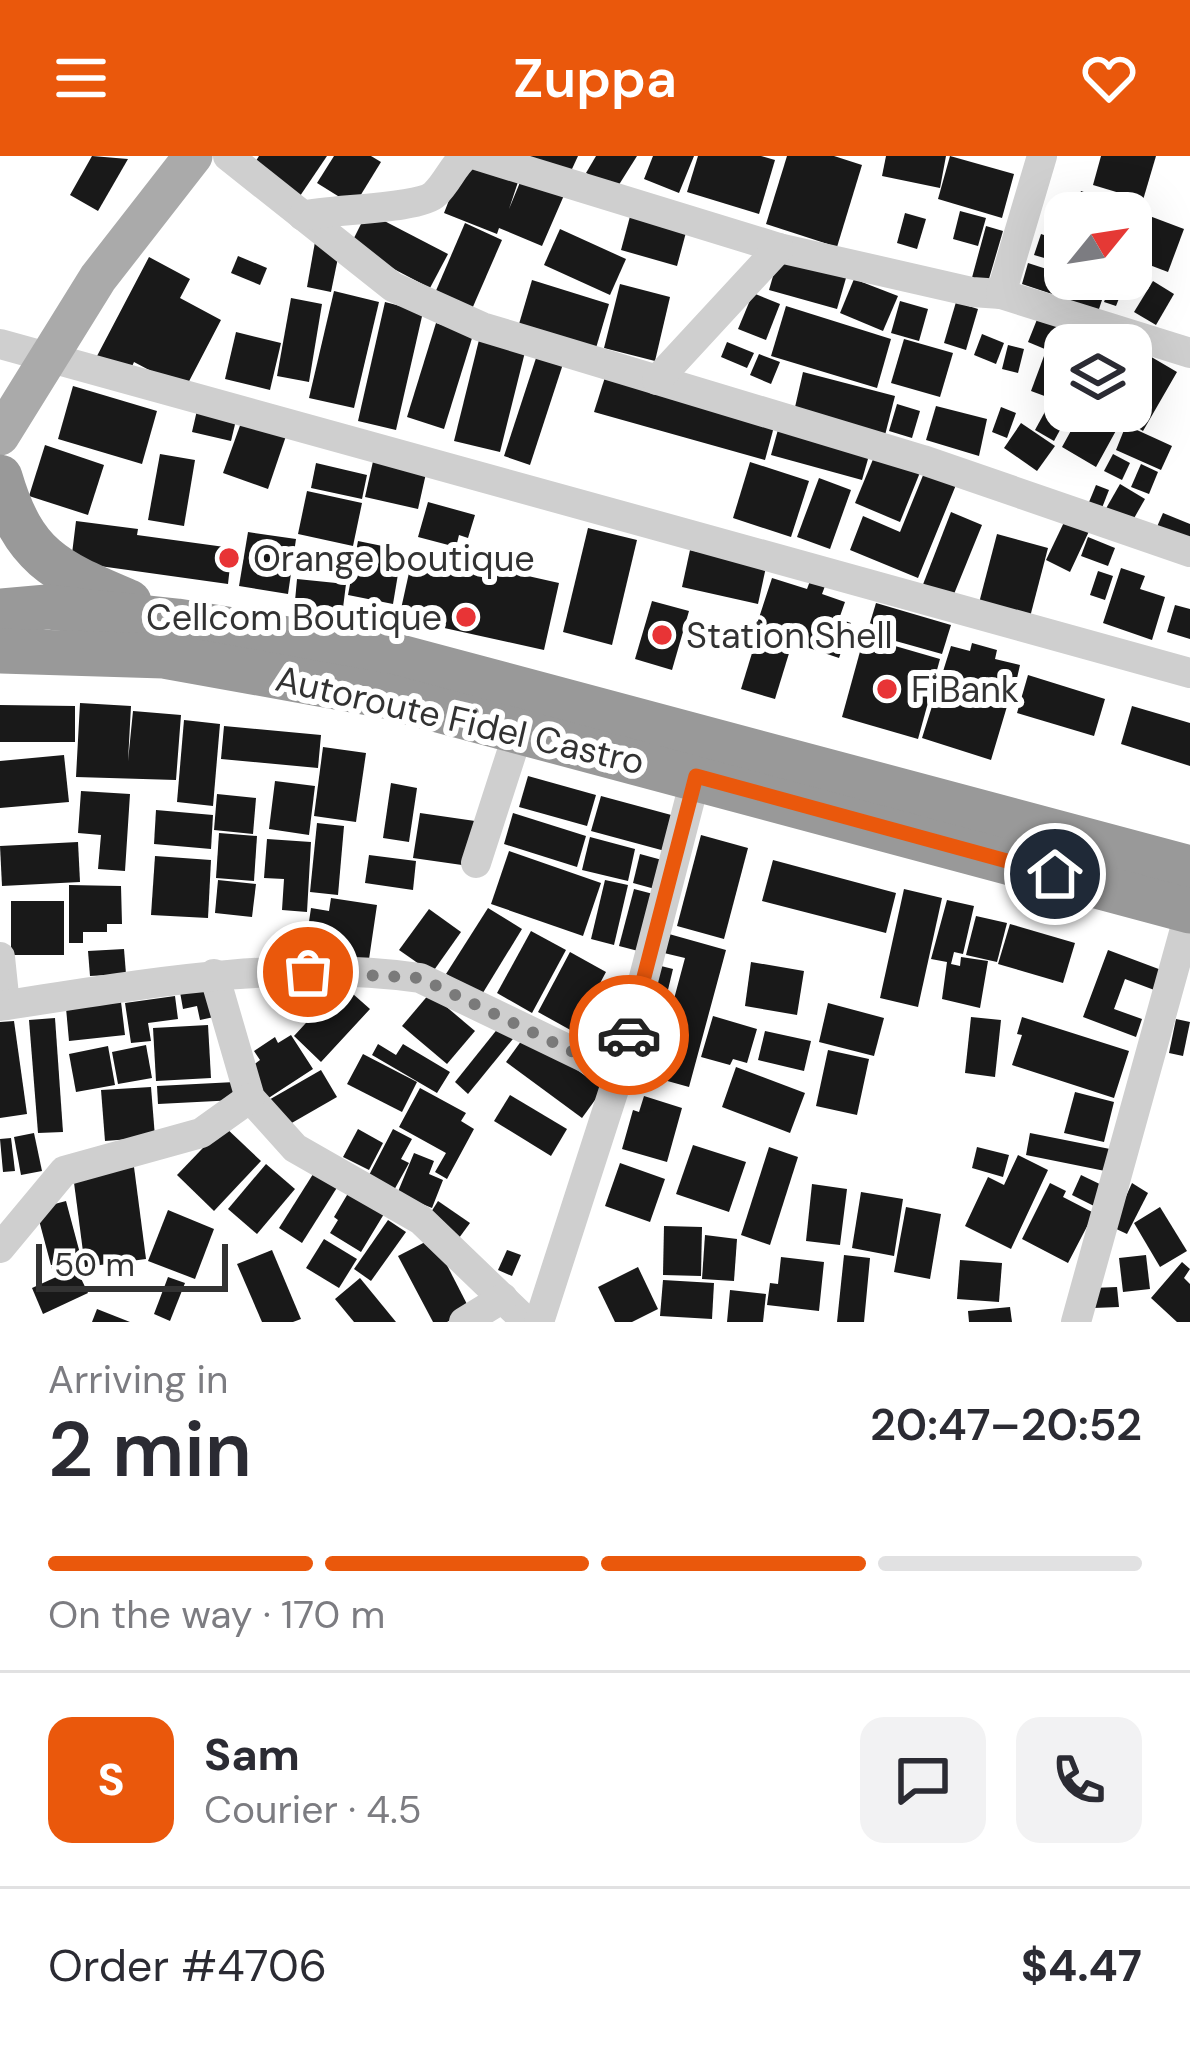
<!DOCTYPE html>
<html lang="en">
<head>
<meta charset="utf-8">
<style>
	body { margin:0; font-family:"DM Sans",sans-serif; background:#f2f2f3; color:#2b2b33; height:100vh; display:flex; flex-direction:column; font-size:45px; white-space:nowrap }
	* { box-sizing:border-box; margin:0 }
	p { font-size:39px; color:#7c7c81 }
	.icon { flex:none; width:66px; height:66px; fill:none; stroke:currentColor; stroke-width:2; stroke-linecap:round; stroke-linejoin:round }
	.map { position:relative; height:1166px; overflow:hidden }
	.sheet { display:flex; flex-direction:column; background:#fff; flex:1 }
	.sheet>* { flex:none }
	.needle { width:78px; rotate:60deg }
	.fabs { position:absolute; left:1044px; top:36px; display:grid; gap:24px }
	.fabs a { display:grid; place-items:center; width:108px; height:108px; border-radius:24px; background:#fff; box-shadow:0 12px 48px #0002; font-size:60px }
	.scale { position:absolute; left:36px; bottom:30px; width:192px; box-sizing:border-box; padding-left:12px; border:6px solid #323232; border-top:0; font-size:33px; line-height:42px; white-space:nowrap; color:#323232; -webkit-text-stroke:9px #fff; paint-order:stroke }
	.pin { position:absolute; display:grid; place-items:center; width:102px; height:102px; color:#fff; margin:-51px; border:6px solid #fff; border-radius:50%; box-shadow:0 3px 12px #0007 }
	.courier { position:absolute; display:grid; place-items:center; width:120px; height:120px; margin:-60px; border:9px solid #ea580c; border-radius:50%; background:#fff; color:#222; box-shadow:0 3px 15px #0007 }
	.head em { font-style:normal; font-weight:600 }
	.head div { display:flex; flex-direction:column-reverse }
	.head { display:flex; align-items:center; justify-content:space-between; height:204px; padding:0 48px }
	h1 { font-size:78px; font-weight:600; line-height:90px }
	.bar { display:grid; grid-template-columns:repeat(4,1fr); gap:18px 12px; align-content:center; height:144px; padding:0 48px }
	.bar i { height:15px; border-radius:9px; background:#e1e1e2 }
	.bar .active { background:#ea580c }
	.bar p { grid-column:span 4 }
	.line { display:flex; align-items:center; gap:30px; padding:0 48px; border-top:3px solid #e1e1e2 }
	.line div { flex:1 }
	.round { display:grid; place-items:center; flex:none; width:126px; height:126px; border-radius:24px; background:#f2f2f3 }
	header { display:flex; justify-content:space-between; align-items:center; height:156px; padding:0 48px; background:#ea580c; color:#fff; font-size:54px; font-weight:600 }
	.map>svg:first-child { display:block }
</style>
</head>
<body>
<header><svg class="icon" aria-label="menu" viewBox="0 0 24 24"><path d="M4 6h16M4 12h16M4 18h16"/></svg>Zuppa<svg class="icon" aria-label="heart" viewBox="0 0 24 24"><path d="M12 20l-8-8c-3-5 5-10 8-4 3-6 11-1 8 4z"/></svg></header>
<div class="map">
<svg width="1190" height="1166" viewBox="0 0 1190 1166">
	<rect width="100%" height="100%" fill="#fff"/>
	<g fill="#191919">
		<polygon points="92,0 128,3 98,55 70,39"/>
		<polygon points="259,0 327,0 300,40 254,8"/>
		<polygon points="334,0 371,0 381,6 354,50 317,27"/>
		<polygon points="523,0 578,0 566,26"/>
		<polygon points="596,0 637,0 615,35 586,17"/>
		<polygon points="653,0 694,0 679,37 644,23"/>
		<polygon points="698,0 761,0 775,4 759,58 687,36"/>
		<polygon points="787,0 834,0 862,9 837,91 766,68"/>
		<polygon points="886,0 946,0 940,32 882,20"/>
		<polygon points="950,0 1014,18 1002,62 938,43"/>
		<polygon points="1101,0 1156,0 1143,44 1093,29"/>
		<polygon points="466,1 519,23 509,53 523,19 565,37 542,90 499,72 497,78 444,57"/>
		<polygon points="1081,35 1125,51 1123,57 1074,57"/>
		<polygon points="632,53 688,69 677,110 621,94"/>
		<polygon points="1131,53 1184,73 1168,116 1131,102"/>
		<polygon points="960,55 986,62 978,90 953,83"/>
		<polygon points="367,56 448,98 430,132 350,90"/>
		<polygon points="905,57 926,63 917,93 897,87"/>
		<polygon points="465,67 502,84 472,153 435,137"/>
		<polygon points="986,70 1003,75 986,133 970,129"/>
		<polygon points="560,73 626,103 610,139 544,109"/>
		<polygon points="1041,78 1065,86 1065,108 1034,99"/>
		<polygon points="315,86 340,92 331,136 307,131"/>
		<polygon points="238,100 267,112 260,129 231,117"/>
		<polygon points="149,101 190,123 180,142 221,164 185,233 134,206 129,217 97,200"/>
		<polygon points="778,103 846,122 837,153 769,134"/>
		<polygon points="1028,107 1062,118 1055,139 1022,128"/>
		<polygon points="854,123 898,140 883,175 840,157"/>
		<polygon points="1066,123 1109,123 1098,156 1059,143"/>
		<polygon points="1113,123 1125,127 1116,150 1104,146"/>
		<polygon points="532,124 609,148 596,192 519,168"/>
		<polygon points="1153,125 1174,138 1156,169 1134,156"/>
		<polygon points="620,128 670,141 655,205 604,192"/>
		<polygon points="334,135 379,146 354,252 309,242"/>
		<polygon points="753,137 780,148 766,184 738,173"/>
		<polygon points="291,142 322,148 309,226 277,220"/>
		<polygon points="900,145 928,153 919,185 891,177"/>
		<polygon points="385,146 423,156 396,274 358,265"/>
		<polygon points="956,146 978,153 966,194 944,187"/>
		<polygon points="786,150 891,183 877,232 771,200"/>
		<polygon points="1038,161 1062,170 1052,196 1028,186"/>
		<polygon points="436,167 473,179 444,273 407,261"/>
		<polygon points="236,176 281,187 270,234 225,223"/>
		<polygon points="982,178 1004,187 996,208 974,199"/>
		<polygon points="904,183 953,197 940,241 891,227"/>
		<polygon points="479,184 525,196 500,296 454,285"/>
		<polygon points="727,186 754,197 747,212 721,201"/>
		<polygon points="1008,189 1024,193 1018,217 1002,213"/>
		<polygon points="759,198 780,206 771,228 750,219"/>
		<polygon points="537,199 563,208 530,309 504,300"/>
		<polygon points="1148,199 1177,216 1143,275 1110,255 1131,255 1131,230"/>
		<polygon points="1044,200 1065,208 1065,227 1058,245 1031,235"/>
		<polygon points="803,216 895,240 884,283 793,260"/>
		<polygon points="606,218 775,267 765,304 594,256"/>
		<polygon points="73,230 157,255 142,308 58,283"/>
		<polygon points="1065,242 1065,255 1092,255 1118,271 1096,311 1062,291 1078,262 1060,253"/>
		<polygon points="897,248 920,255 912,282 889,275"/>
		<polygon points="198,250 237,260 231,285 192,276"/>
		<polygon points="936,250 987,263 979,300 926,284"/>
		<polygon points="1001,251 1016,257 1007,282 992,276"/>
		<polygon points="1047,252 1066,263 1054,285 1035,274"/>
		<polygon points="242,264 286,280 268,333 223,317"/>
		<polygon points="1021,267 1055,290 1037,315 1004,292"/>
		<polygon points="1126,269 1172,290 1161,314 1116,294"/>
		<polygon points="779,270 870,296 862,324 771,299"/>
		<polygon points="45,289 104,309 88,359 29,340"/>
		<polygon points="876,296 921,314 900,366 855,347"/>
		<polygon points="160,298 195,304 184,370 148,364"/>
		<polygon points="1113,298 1130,307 1122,324 1104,315"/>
		<polygon points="374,301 427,313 418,353 365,341"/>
		<polygon points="750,306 809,325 791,381 733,362"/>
		<polygon points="316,307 367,319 362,343 311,332"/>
		<polygon points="1141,308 1158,316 1149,338 1131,331"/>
		<polygon points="926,312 958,324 918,422 850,394 863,360 900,376"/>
		<polygon points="819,322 851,334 830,393 797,381"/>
		<polygon points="1120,328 1145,343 1129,371 1104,356"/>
		<polygon points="1096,329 1109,334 1100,357 1087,351"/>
		<polygon points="307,335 362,347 353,390 298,378"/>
		<polygon points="428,346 475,359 468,382 459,379 456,391 418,381"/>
		<polygon points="951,356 982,369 952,443 922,431"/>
		<polygon points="1163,357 1190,368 1190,387 1156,373"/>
		<polygon points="1067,360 1091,371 1070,416 1046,404"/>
		<polygon points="76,365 138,373 137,379 232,392 228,428 71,406"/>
		<polygon points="588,372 637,384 612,489 563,476"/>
		<polygon points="248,376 296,383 288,438 239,430"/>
		<polygon points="997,378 1048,392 1030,461 979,447"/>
		<polygon points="1088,381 1115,392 1108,410 1081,400"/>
		<polygon points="358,385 402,394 393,448 348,439"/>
		<polygon points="414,394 559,427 544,494 399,462"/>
		<polygon points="690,394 766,411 758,448 682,431"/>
		<polygon points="1121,412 1145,420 1140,433 1165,441 1152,484 1103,467"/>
		<polygon points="1098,415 1113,420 1105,444 1090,439"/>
		<polygon points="772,422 807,433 810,425 825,430 822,438 845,446 839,463 851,467 839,502 755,474"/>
		<polygon points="297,423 346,428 342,460 294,456"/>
		<polygon points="652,445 689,455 672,514 635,503"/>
		<polygon points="876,447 951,469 942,498 867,477"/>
		<polygon points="1175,449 1190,453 1190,483 1167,476"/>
		<polygon points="864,481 940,503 918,583 842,561"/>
		<polygon points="756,484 790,494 775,543 741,533"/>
		<polygon points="972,487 997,494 995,503 1020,509 1012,544 951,528 1008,547 991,604 922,582 951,490 970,495"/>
		<polygon points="1028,519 1105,543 1094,580 1017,557"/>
		<polygon points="80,547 131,550 128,605 133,555 181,559 176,624 76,621"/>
		<polygon points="0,549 75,550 75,586 0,586"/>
		<polygon points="1132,550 1190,567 1190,610 1121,588"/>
		<polygon points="184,564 220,568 213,650 177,646"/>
		<polygon points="224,570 321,579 318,612 221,603"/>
		<polygon points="323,591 366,597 356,666 314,660"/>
		<polygon points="64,599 69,646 0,652 0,605"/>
		<polygon points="528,620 596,639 587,670 519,651"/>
		<polygon points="275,625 315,630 309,679 269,673"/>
		<polygon points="391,627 417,632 409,686 383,682"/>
		<polygon points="81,635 130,638 125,715 98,713 101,679 78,677"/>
		<polygon points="217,638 256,642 253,678 214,674"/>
		<polygon points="601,640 675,660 665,695 591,675"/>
		<polygon points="156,654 213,659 211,693 154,688"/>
		<polygon points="420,657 475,665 469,710 413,702"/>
		<polygon points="513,657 586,680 577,711 504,688"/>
		<polygon points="317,667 344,670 338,739 310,736"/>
		<polygon points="219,677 257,680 254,725 216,722"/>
		<polygon points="701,679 748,692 724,783 677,770"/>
		<polygon points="590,681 635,693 628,725 582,714"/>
		<polygon points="267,683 311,686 307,756 282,754 284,723 264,722"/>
		<polygon points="78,686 80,726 2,730 0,690"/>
		<polygon points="509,695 601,727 583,780 491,748"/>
		<polygon points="640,698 662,704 655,733 633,727"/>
		<polygon points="369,699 416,705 413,734 365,727"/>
		<polygon points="155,700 211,704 208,762 151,759"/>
		<polygon points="773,704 896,737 886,777 762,745"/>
		<polygon points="218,724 256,728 252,761 215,757"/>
		<polygon points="605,724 628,729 614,789 591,783"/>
		<polygon points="69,729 121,730 122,768 107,768 107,776 83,776 83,787 69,787"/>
		<polygon points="634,733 657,739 642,796 619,790"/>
		<polygon points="904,733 942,742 918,851 880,842"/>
		<polygon points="331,742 377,749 368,810 304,800 311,752 329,755"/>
		<polygon points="947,744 974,750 963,798 954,796 951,808 960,810 961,801 988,805 980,852 942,843 947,806 931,803"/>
		<rect x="11" y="745" width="53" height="54"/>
		<polygon points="488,752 522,773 481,840 446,818"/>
		<polygon points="429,753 461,776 432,817 399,794"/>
		<polygon points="976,760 1007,767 997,806 966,799"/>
		<polygon points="1010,768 1075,787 1063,827 998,808"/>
		<polygon points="531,775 566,794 532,857 497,837"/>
		<polygon points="669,778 726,794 689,931 653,921 685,802 664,797"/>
		<polygon points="124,793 126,818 90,820 88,795"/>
		<polygon points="1108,794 1164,815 1157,835 1125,823 1114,853 1142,863 1136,881 1083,861"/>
		<polygon points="570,796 606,816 574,876 538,856"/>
		<polygon points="751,806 804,815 797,859 745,850"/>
		<polygon points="657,809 673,813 654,892 638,887"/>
		<polygon points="605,826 624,832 604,894 585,887"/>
		<polygon points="283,829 311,830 310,859 282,857"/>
		<polygon points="208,831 214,861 200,864 197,850 183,853 180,836"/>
		<polygon points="338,832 349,842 353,838 370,853 321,906 294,880"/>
		<polygon points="430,837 475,875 447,908 402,870"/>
		<polygon points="175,840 178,863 148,867 151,885 131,887 125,847"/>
		<polygon points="121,846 125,879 69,885 66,852"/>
		<polygon points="828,847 884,862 874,900 819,886"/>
		<polygon points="713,860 757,873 747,907 733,903 730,909 701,901"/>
		<polygon points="971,861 1001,864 995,921 965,917"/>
		<polygon points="1022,861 1129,895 1114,942 1012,909 1022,879 1017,878"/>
		<polygon points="55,862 63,976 38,977 29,864"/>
		<polygon points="1176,863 1190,866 1183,900 1169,897"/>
		<polygon points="14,865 27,958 0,962 0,866"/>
		<polygon points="503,866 517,878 468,938 455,926"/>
		<polygon points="208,869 211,922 156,925 153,872"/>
		<polygon points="765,875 811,885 804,915 758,904"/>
		<polygon points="527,877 603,933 582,962 506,906"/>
		<polygon points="291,879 313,913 267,943 248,913 260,904 254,895 275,881 278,887"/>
		<polygon points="378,888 396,899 403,888 450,916 437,937 372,899"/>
		<polygon points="146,889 152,922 118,928 112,896"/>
		<polygon points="108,890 115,929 76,936 69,898"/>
		<polygon points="828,894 869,903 857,959 816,950"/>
		<polygon points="363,898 417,926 402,956 347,928"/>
		<polygon points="736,911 805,937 790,977 722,951"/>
		<polygon points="321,914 337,941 283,972 267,945"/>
		<polygon points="235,926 236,944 158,948 157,930"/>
		<polygon points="151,931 155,981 105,985 101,934"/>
		<polygon points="420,932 466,957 461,965 474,973 447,1023 435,1016 446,997 399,971"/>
		<polygon points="1075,936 1114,946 1104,986 1064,977"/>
		<polygon points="510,939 567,973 551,1000 494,965"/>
		<polygon points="644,940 682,952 667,1006 622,993 633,954 639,956"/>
		<polygon points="224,970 261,1005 214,1055 177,1019"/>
		<polygon points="358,973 383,987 369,1014 343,1001"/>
		<polygon points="393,973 412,983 401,1003 409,1007 393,1036 367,1023"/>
		<polygon points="34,977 42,1015 21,1019 14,981"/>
		<polygon points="1030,977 1115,994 1110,1016 1026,999"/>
		<polygon points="11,982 15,1015 3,1016 0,983"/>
		<polygon points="693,989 746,1006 729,1056 676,1038"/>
		<polygon points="769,991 798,1001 770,1089 741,1079"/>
		<polygon points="977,991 1009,999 1003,1021 972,1012"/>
		<polygon points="414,997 434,1005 429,1018 443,1024 432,1052 397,1038"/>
		<polygon points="1018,999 1048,1014 1011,1093 965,1070 988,1021 1004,1029"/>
		<polygon points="620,1007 665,1023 650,1066 605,1050"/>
		<polygon points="266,1008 295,1033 257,1078 228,1053"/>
		<polygon points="134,1011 146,1103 85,1111 73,1019"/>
		<polygon points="315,1015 338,1030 302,1087 279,1072"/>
		<polygon points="1081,1019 1110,1033 1100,1053 1072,1039"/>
		<polygon points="1050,1027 1066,1035 1063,1041 1094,1057 1068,1107 1022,1083"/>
		<polygon points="1132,1027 1148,1037 1127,1078 1112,1071"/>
		<polygon points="812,1028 847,1033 840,1089 806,1085"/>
		<polygon points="350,1034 387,1053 361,1096 330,1077 338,1064 334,1061"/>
		<polygon points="861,1036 903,1043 894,1100 852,1092"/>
		<polygon points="66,1045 82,1105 52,1113 36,1053"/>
		<polygon points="438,1045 470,1067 459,1082 428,1061"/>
		<polygon points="906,1051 941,1058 930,1123 894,1116"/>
		<polygon points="1160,1051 1187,1095 1160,1111 1134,1067"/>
		<polygon points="168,1054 214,1073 195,1123 148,1105"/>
		<polygon points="388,1064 406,1076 371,1125 354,1113"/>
		<polygon points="664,1070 702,1071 701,1120 663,1119"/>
		<polygon points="705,1079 737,1083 734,1125 702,1123"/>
		<polygon points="433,1082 470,1154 447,1166 433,1166 398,1100"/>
		<polygon points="324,1083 357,1103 339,1132 306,1112"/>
		<polygon points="272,1094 301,1163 293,1166 262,1166 237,1108"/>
		<polygon points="507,1094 521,1099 512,1120 498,1114"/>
		<polygon points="844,1099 870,1102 864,1166 837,1166"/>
		<polygon points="1146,1099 1150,1133 1123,1136 1119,1102"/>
		<polygon points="781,1101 824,1106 819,1155 767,1149 770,1127 778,1128"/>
		<polygon points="960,1104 1002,1107 999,1146 957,1143"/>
		<polygon points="1182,1106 1190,1113 1184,1122 1190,1128 1190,1166 1177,1166 1151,1142"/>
		<polygon points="638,1111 658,1153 632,1166 615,1166 598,1131"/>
		<polygon points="76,1112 88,1137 43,1158 32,1132"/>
		<polygon points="168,1121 185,1127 170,1165 154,1158"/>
		<polygon points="360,1122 396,1166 354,1166 335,1143"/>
		<polygon points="663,1124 714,1127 712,1163 660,1160"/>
		<polygon points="1117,1131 1119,1151 1093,1152 1092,1132"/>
		<polygon points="730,1134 766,1138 763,1166 727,1166"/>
		<polygon points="1010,1151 1012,1166 969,1166 968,1155"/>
		<polygon points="97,1153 130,1166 92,1166"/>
	</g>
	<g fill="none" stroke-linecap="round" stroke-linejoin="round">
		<g stroke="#cfcfcf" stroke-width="30">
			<polyline points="228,0 393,131 482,171 923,304 1190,396"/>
			<polyline points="479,0 779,92 972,136 1001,138"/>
			<polyline points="1042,0 1001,138 1190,197"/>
			<path d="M303,60C331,53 420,53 435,38C447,27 453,10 465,0"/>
			<polyline points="0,188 1190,517"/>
			<polyline points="657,224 779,92"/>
			<polyline points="476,707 519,574"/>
			<polyline points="0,801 5,849"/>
			<polyline points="214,818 250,942 295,992 421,1064 527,1166"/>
			<path d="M0,850C138,829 280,802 420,822L619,918"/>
			<polyline points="0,1092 64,1015 201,977 250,942"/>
			<polyline points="464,1166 503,1142"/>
			<polyline points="539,1166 619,918 696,620"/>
			<polyline points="1076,1166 1190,755"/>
		</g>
		<polyline stroke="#aaa" stroke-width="39" points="0,280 98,122 193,0"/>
		<g stroke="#999" stroke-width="45">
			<path d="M0,321C24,403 56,415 129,446"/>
			<polyline points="0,455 47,451 177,465 400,501 1190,712"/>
			<polyline points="0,495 164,500 386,540 1190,755"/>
		</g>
	</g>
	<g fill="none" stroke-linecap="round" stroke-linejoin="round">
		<polyline stroke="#7a7a7a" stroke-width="12" stroke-dasharray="0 21.6" points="308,816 420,822 619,918 629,879"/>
		<polyline stroke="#ea580c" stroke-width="15" points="629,879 696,620 1055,718"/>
	</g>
	<g fill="#e83436" stroke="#fff" stroke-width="4.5">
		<circle cx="229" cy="402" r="12"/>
		<circle cx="466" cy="461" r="12"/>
		<circle cx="662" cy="479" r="12"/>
		<circle cx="887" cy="533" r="12"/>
	</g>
	<g text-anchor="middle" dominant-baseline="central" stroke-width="12" stroke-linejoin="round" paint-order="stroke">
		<g font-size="36" fill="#323232" stroke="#fff" text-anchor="start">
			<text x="253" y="402">Orange boutique</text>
			<text x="442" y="461" text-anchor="end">Cellcom Boutique</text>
			<text x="686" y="479">Station Shell</text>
			<text x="911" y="533">FiBank</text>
		</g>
		<g font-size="36" fill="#323232" stroke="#fff">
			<text transform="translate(460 564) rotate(13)">Autoroute Fidel Castro</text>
		</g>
	</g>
</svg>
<div class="fabs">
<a><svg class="needle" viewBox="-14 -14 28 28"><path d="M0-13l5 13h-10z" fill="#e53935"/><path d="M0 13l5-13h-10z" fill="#7c7c81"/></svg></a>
<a><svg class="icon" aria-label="layers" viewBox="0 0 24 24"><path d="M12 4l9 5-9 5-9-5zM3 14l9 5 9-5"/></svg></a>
</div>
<div class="scale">50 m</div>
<div class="pin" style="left:308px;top:816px;background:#ea580c"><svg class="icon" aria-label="bag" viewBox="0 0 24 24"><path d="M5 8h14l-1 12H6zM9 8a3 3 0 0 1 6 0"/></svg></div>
<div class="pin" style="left:1055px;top:718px;background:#1f2937"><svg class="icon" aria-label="home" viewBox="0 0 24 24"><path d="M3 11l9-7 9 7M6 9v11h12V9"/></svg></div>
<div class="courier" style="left:629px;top:879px"><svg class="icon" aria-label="car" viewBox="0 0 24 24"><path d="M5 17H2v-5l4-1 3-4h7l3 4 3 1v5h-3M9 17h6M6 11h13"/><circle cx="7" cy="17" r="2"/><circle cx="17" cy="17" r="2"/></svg></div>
</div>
<section class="sheet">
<div class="head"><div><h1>2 min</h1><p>Arriving in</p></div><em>20:47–20:52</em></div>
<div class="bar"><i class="active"></i><i class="active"></i><i class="active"></i><i></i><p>On the way · 170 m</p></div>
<div class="line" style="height:216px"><b class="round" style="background:#ea580c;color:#fff">S</b><div><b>Sam</b><p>Courier · 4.5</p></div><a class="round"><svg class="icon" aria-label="chat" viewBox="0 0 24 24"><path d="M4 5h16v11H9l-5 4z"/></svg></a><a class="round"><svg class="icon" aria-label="phone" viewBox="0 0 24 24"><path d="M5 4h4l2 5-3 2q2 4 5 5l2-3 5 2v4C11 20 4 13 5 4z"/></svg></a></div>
<div class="line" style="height:156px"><div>Order #4706</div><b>$4.47</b></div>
</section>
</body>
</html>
